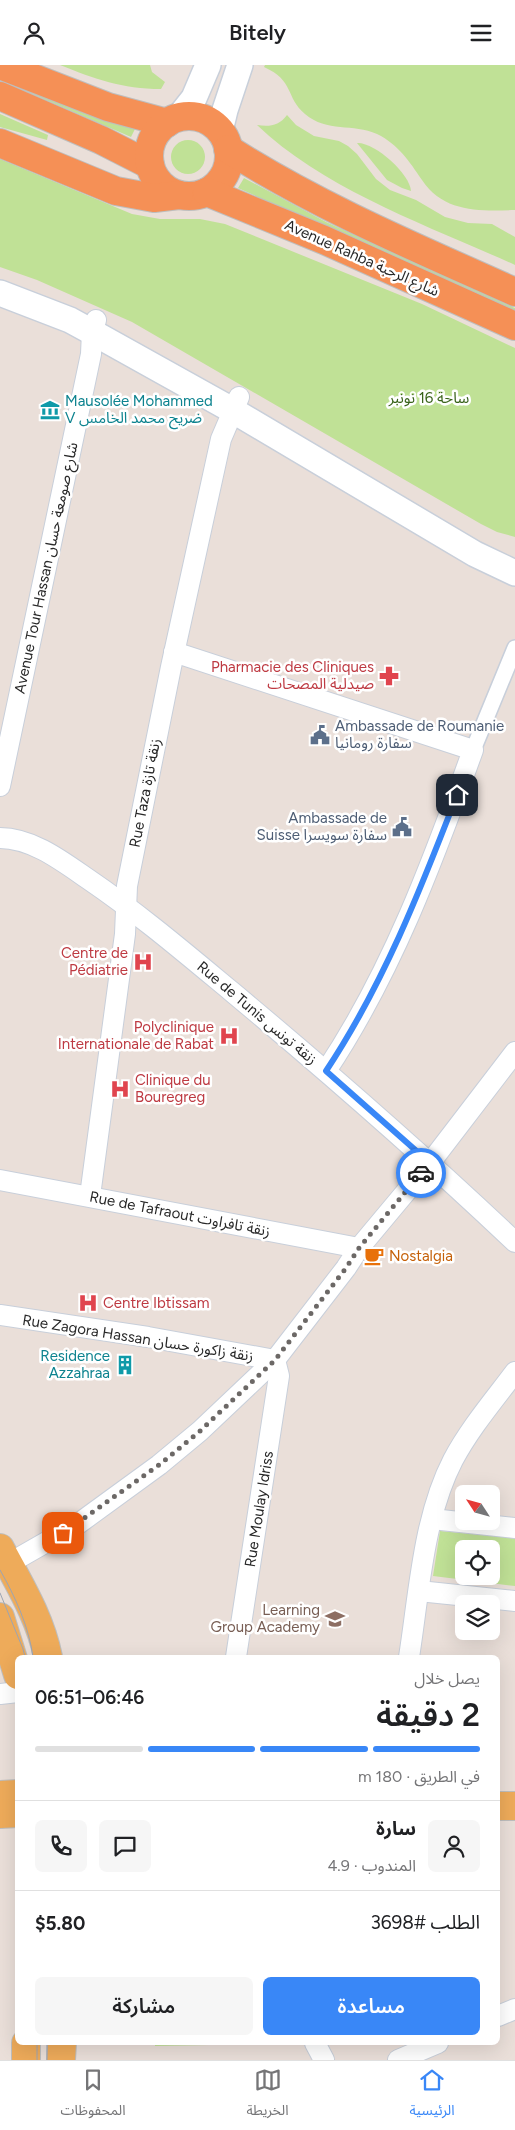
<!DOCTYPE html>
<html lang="ar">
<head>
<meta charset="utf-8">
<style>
	body { margin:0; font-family:Figtree,"Noto Sans Arabic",sans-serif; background:#f6f6f6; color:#202124; direction:rtl; height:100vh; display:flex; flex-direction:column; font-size:19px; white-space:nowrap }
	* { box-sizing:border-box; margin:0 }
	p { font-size:16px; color:#757577 }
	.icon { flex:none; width:28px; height:28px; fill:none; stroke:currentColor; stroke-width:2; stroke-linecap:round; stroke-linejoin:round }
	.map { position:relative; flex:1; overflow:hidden; direction:ltr }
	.details { position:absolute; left:15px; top:1590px; width:485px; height:390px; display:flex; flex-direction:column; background:#fff; border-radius:8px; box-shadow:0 5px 20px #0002; direction:rtl }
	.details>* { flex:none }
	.needle { width:32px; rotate:306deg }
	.tools { position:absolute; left:455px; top:1420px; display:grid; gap:10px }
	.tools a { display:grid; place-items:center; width:45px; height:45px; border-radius:8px; background:#fff; box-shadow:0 5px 20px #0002; font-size:25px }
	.pin { position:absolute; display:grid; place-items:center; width:42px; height:42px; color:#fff; margin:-21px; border-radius:10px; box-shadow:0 2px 8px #0006 }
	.courier { position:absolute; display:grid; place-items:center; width:50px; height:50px; margin:-25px; border:4px solid #3987f7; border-radius:50%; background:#fff; color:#222; box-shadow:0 1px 6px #0007 }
	.overview em { font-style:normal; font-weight:600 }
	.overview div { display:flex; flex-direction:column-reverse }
	.overview { display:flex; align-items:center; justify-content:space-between; height:85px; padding:0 20px }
	h1 { font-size:32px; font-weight:600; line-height:38px }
	.bar { display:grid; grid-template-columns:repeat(4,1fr); gap:8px 5px; align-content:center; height:60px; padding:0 20px }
	.bar i { height:6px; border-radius:4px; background:#e0e0e0 }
	.bar .current { background:#3987f7 }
	.bar p { grid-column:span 4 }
	.line { display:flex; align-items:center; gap:12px; padding:0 20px; border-top:1px solid #e0e0e0 }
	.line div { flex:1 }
	.round { display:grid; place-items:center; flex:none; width:52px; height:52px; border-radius:8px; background:#f6f6f6 }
	.cta { display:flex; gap:10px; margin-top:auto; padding:10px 20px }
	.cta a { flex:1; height:58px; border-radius:8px; background:#3987f7; color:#fff; font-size:20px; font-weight:600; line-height:58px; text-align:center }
	.cta a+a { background:#f6f6f6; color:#202124 }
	header { display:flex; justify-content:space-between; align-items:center; height:65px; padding:0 20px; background:#fff; font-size:22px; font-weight:600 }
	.dock { display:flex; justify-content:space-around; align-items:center; height:70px; border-top:1px solid #e0e0e0; background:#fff; font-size:14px; color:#757577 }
	.dock a { display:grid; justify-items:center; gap:2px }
	.dock .current { color:#3987f7 }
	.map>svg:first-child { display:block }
</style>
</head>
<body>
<header><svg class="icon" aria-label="menu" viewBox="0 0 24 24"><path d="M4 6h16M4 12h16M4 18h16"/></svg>Bitely<svg class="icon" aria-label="person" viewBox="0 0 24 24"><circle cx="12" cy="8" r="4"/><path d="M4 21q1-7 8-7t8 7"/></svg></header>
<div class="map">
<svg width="515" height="1995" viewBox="0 0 515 1995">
	<rect width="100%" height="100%" fill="#eadfd9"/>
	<g fill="#c0e196" fill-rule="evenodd">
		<path d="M60,0H150L152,7L165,17L161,24C122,24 95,14 60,0Z"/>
		<path d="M265,0H515V145C480,146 444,148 422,115C409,96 399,80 377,69C353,58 327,68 305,49C285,32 295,16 264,2Z"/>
		<polygon points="0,12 135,64 131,72 0,15"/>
		<polygon points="0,49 48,70 47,75 0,62"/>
		<path d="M287,50L296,60L314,71L339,76L348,81L357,89L376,114L390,125L416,135L445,152L468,158L492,159L515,172V200C429,161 325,125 257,60C269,62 279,61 287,50Z"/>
		<circle cx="188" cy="92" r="17"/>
		<path d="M357,78C375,77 410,109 411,126L402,123L387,115Z"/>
		<polygon points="0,94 132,149 160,154 200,154 225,159 422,239 515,283 515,472 497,467 481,459 132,257 37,215 0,202"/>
		<polygon points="244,113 326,157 515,243 515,248 238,123"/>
		<path d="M440,1466L515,1473V1521L433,1511ZM464,1484H491V1511H464Z"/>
		<polygon points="155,1978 209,1978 209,1980 155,1981"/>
	</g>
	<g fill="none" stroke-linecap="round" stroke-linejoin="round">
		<defs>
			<polyline id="pedestrian" points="473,685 515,583"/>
			<g id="minor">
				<path d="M174,587L473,685C433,796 392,907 326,1006"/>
				<polyline points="0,721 91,289 92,267 96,255"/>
				<path d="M0,773C32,773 62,796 88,814C138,848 184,887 231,926C328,1007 423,1090 515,1177"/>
				<polyline points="0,1115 359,1183"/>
				<polyline points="90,1131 125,869 127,821 171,602 221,374 239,332"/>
				<polyline points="0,1250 148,1272 275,1295 279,1311 236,1592"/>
				<polyline points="432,1454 515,1463"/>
				<polyline points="8,1499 78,1459 159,1400 200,1366 275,1295 346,1203 359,1183 430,1098 515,987"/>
				<polyline points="419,1526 515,1536"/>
				<path d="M409,1592C419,1529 423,1453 453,1395C470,1363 494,1335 515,1307"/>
				<polyline points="0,1629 18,1627"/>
				<polyline points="498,1951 515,1944"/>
				<polyline points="315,1978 324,1995"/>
				<polyline points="398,1995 438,1978"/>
			</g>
			<g id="tertiary">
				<polyline points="179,52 194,33 208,0"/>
				<polyline points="220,66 225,45 240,0"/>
				<polyline points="0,228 70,255 92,267 232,345 475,489 515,508"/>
			</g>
			<g id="primary">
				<path d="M0,1483C19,1519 40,1552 48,1592"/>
				<polyline points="0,1552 18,1610"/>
				<polyline points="0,1730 18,1729"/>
				<polyline points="498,1741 515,1741"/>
				<polyline points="0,1749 18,1748"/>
				<polyline points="26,1995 26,1978"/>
				<polyline points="61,1995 62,1978"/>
			</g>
			<g id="trunk">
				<polyline points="0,0 108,42 167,58"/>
				<polyline points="0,31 101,75 150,100"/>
				<circle cx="189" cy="91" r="40"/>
				<polyline points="0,78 116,126 154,133 179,130"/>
				<path d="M228,84C319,142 417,183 515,227"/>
				<polyline points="207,127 324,175 515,261"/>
			</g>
		</defs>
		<use href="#pedestrian" stroke="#c8cfda" stroke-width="18"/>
		<use href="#minor" stroke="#c8cfda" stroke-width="22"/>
		<use href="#tertiary" stroke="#c8cfda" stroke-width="28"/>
		<use href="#primary" stroke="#bebebe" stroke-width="30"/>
		<use href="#trunk" stroke="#bebebe" stroke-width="30"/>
		<use href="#pedestrian" stroke="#fff" stroke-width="15"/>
		<use href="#minor" stroke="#fff" stroke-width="20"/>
		<use href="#tertiary" stroke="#fff" stroke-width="25"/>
		<use href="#primary" stroke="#eeab5a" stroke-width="28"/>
		<use href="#trunk" stroke="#f59056" stroke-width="28"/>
		<g stroke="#9ca4b2" stroke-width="1">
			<path d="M0,1505C15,1531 29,1562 33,1592"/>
			<polyline points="0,1528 23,1584 25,1592"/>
			<polyline points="37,1995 37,1978"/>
			<polyline points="47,1995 47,1978"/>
		</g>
	</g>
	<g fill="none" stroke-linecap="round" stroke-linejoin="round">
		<polyline stroke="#6c6866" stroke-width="5" stroke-dasharray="0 9" points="63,1468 159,1400 200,1366 275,1295 346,1203 359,1183 421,1108"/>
		<path stroke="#3987f7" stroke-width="6" d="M421,1108L430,1098L326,1006C383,920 420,826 457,730"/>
	</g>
	<defs>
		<symbol id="museum-bare" viewBox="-9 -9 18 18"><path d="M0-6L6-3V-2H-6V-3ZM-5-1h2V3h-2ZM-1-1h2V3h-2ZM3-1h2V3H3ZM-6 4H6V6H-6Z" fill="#0f9aa8" stroke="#fff" stroke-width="2.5" paint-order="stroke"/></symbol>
		<symbol id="pharmacy-bare" viewBox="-9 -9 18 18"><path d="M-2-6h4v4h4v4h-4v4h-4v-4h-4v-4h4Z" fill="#e0444e" stroke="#fff" stroke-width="2.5" paint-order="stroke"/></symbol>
		<symbol id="civic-bare" viewBox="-9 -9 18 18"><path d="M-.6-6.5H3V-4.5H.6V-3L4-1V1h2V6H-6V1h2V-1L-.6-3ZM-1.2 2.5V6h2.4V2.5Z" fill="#5c6f8a" stroke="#fff" stroke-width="2.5" paint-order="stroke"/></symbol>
		<symbol id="hospital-bare" viewBox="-9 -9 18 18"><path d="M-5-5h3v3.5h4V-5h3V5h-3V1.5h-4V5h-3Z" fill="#e0444e" stroke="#fff" stroke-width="2.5" paint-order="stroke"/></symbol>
		<symbol id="cafe-bare" viewBox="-9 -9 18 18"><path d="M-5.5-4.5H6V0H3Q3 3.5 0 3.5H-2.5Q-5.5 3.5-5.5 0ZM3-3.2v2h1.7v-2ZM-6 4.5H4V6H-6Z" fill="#e8710a" stroke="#fff" stroke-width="2.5" paint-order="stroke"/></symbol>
		<symbol id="building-bare" viewBox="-9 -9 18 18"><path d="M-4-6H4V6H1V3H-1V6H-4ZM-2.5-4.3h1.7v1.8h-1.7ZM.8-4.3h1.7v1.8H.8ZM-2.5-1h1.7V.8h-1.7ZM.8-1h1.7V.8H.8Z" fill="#0f9aa8" stroke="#fff" stroke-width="2.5" paint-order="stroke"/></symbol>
		<symbol id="school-bare" viewBox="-9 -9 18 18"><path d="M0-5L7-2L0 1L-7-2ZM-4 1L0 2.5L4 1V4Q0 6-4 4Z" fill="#8d6e63" stroke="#fff" stroke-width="2.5" paint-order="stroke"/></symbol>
	</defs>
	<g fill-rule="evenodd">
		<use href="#museum-bare" x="36" y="331" width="28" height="28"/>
		<use href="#pharmacy-bare" x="375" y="597" width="28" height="28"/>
		<use href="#civic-bare" x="306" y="656" width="28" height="28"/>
		<use href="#civic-bare" x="388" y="748" width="28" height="28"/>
		<use href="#hospital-bare" x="129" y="883" width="28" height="28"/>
		<use href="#hospital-bare" x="215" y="957" width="28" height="28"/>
		<use href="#hospital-bare" x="106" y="1010" width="28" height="28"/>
		<use href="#cafe-bare" x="360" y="1177" width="28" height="28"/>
		<use href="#hospital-bare" x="74" y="1224" width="28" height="28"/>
		<use href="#building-bare" x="111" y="1286" width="28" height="28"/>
		<use href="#school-bare" x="321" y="1540" width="28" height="28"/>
	</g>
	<g text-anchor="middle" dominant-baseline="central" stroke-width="5" stroke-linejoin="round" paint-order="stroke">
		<g font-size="15" fill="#282828" stroke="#fff">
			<text transform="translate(362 193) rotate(24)">Avenue Rahba شارع الرحبة</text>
			<text transform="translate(46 503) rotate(-78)">Avenue Tour Hassan شارع صومعة حسان</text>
			<text transform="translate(145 728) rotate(-79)">Rue Taza زنقة تازة</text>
			<text transform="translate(257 948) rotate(40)">Rue de Tunis زنقة تونس</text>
			<text transform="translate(180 1149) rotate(11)">Rue de Tafraout زنقة تافراوت</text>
			<text transform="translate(138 1273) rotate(9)">Rue Zagora Hassan زنقة زاكورة حسان</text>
			<text transform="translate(259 1444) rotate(-81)">Rue Moulay Idriss</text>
		</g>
		<g font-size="15" fill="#39631a" stroke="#fff">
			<text x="429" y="333">ساحة 16 نونبر</text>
		</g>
		<g font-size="15" fill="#0d838f" stroke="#fff" text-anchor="start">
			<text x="65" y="336">Mausolée Mohammed<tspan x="65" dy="17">V ضريح محمد الخامس</tspan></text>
			<text x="110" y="1291" text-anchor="end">Residence<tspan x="110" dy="17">Azzahraa</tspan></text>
		</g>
		<g font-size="15" fill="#be3a42" stroke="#fff" text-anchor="end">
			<text x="374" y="602">Pharmacie des Cliniques<tspan x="374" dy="17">صيدلية المصحات</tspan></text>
			<text x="128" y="888">Centre de<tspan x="128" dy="17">Pédiatrie</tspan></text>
			<text x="214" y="962">Polyclinique<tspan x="214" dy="17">Internationale de Rabat</tspan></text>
			<text x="135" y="1015" text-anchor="start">Clinique du<tspan x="135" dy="17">Bouregreg</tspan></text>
			<text x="103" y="1238" text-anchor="start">Centre Ibtissam</text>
		</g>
		<g font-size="15" fill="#4e5e75" stroke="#fff" text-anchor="start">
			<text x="335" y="661">Ambassade de Roumanie<tspan x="335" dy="17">سفارة رومانيا</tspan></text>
			<text x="387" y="753" text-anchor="end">Ambassade de<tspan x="387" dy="17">Suisse سفارة سويسرا</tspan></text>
		</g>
		<g font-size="15" fill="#c56008" stroke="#fff" text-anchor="start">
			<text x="389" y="1191">Nostalgia</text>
		</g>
		<g font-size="15" fill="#785e54" stroke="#fff" text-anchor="end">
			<text x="320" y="1545">Learning<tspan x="320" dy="17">Group Academy</tspan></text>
		</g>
	</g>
</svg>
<div class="tools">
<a><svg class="needle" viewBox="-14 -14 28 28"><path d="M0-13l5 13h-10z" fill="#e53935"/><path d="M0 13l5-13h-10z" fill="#757577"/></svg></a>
<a><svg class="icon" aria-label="locate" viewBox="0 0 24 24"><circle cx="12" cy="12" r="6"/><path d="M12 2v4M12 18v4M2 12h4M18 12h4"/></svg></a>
<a><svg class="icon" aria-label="layers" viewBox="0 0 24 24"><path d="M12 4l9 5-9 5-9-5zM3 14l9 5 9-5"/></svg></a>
</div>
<div class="pin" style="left:63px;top:1468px;background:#ea580c"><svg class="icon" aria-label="bag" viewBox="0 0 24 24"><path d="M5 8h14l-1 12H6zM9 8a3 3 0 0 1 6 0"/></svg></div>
<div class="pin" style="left:457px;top:730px;background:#1f2937"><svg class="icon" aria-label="home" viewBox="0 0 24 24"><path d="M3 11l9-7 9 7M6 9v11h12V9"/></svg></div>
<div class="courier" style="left:421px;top:1108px"><svg class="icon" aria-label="car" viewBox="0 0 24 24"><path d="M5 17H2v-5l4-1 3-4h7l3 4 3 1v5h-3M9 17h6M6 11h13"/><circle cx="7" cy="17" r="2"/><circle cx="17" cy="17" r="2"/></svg></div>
<section class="details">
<div class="overview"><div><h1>2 دقيقة</h1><p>يصل خلال</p></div><em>06:46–06:51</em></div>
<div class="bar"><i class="current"></i><i class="current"></i><i class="current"></i><i></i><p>في الطريق · 180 m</p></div>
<div class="line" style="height:90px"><a class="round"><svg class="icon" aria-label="person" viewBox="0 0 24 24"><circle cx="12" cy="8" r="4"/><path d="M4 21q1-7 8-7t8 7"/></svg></a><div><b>سارة</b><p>المندوب · 4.9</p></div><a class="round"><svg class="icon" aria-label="chat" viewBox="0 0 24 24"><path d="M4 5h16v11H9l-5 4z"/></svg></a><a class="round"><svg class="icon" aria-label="phone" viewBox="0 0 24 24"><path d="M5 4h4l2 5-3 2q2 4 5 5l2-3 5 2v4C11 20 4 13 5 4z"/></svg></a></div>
<div class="line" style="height:65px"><div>الطلب #3698</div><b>$5.80</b></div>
<div class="cta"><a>مساعدة</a><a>مشاركة</a></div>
</section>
</div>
<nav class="dock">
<a class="current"><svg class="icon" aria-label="home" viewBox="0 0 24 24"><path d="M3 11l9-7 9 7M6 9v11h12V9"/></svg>الرئيسية</a>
<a><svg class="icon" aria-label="map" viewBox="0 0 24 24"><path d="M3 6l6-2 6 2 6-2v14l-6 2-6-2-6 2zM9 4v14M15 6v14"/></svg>الخريطة</a>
<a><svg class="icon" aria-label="saved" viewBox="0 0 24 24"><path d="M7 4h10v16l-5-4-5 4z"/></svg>المحفوظات</a>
</nav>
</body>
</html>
